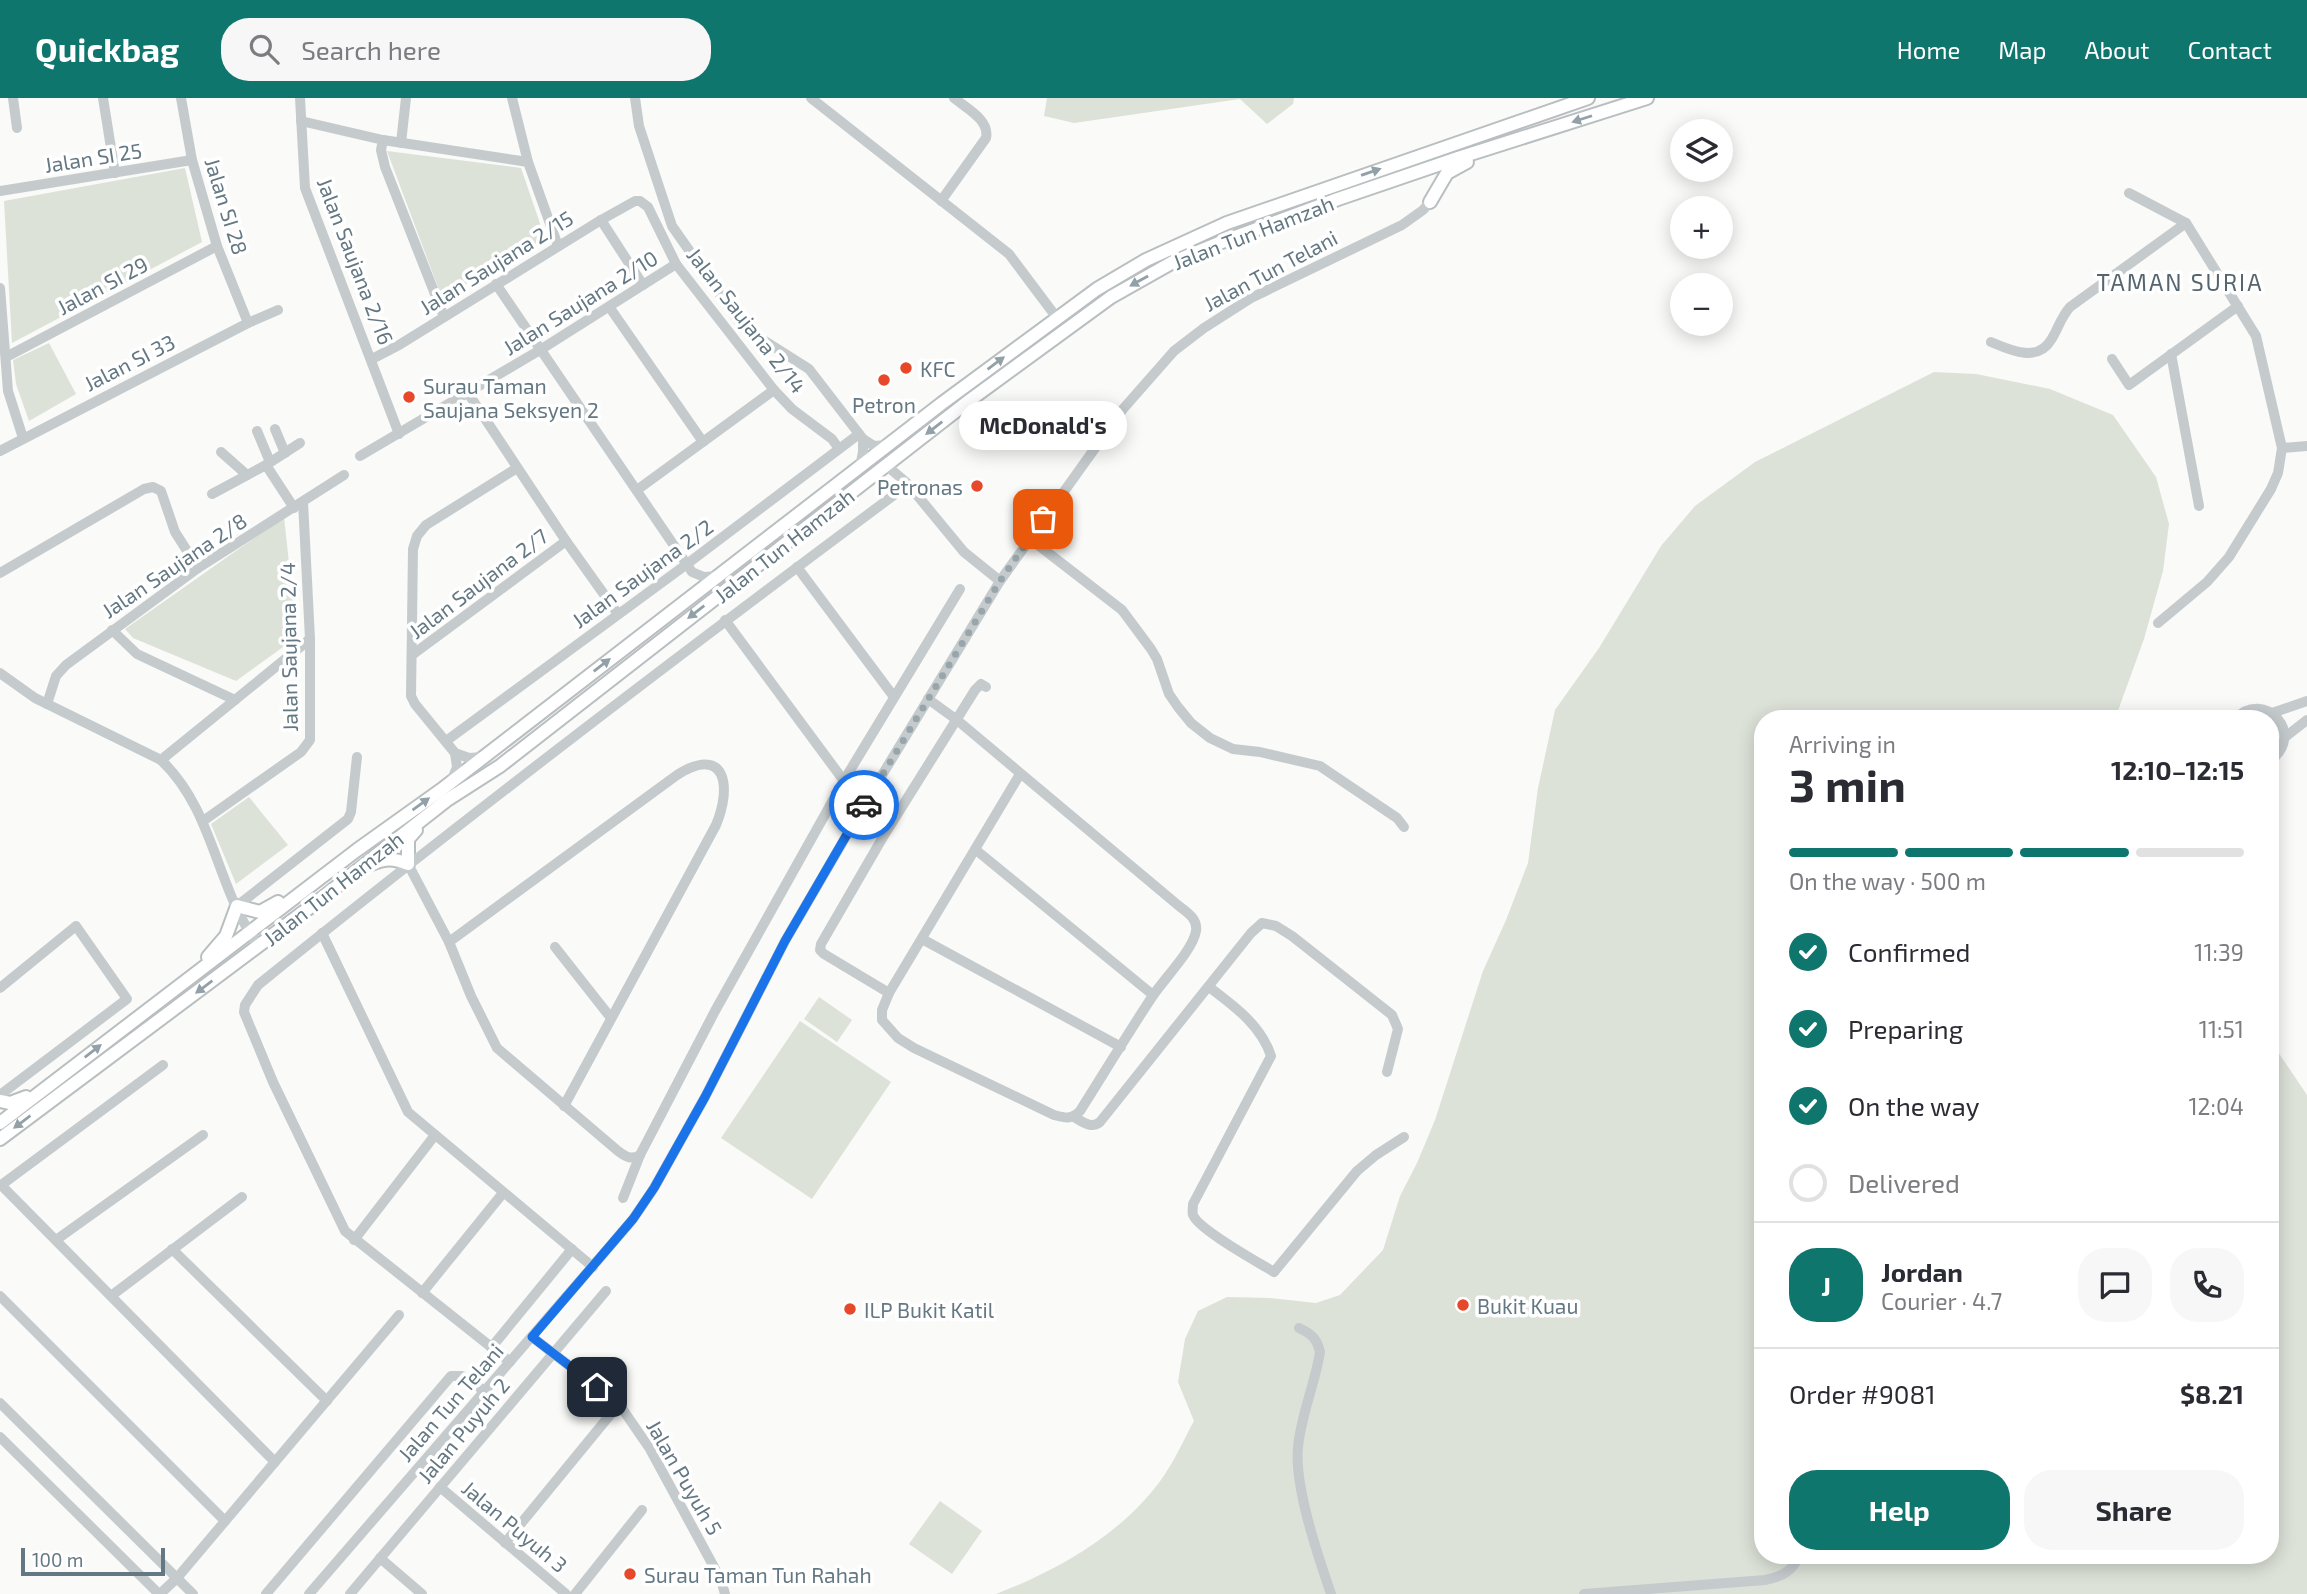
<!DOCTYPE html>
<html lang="en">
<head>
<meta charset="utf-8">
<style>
	body { margin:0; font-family:"Exo 2",sans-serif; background:#f7f7f7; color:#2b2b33; height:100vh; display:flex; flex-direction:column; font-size:26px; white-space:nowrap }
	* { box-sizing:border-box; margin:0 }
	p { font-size:23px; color:#7c7c81 }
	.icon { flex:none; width:38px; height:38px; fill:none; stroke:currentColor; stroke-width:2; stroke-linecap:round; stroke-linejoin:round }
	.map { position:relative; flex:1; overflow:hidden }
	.drawer { position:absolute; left:1754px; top:612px; width:525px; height:854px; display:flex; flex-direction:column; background:#fff; border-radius:28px; box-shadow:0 4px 18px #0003 }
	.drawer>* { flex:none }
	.tools { position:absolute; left:1670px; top:21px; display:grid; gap:14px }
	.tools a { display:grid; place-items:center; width:63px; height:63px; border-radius:50%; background:#fff; box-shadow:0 4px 18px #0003; font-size:35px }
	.scale { position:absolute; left:21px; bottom:18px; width:144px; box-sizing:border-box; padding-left:7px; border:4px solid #647883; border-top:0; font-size:19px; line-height:24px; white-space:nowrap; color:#647883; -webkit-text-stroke:5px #fff; paint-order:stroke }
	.pin { position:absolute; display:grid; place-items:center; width:60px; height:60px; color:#fff; margin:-30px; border-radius:14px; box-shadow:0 4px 10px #0006 }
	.courier { position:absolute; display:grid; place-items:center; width:70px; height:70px; margin:-35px; border:5px solid #1a73e8; border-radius:50%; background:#fff; color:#222; box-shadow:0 2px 9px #0007 }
	.bubble { position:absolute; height:49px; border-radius:24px; background:#fff; box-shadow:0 4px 18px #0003; font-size:23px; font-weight:700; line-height:49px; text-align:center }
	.overview em { font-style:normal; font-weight:700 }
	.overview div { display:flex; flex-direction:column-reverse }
	.overview { display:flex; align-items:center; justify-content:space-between; height:119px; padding:0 35px }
	h1 { font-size:46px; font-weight:700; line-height:52px }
	.bar { display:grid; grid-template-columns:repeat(4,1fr); gap:10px 7px; align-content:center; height:84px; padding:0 35px }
	.bar i { height:9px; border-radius:5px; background:#e1e1e2 }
	.bar .current { background:#0f766e }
	.bar p { grid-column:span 4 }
	.line { display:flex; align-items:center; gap:18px; padding:0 35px; border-top:2px solid #e1e1e2 }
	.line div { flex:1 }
	.round { display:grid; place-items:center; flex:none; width:74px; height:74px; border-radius:28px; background:#f7f7f7 }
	ol { padding:0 35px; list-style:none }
	li { display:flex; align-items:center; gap:21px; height:77px }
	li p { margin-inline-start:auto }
	li .icon { padding:7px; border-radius:50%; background:#0f766e; color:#fff; stroke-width:4 }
	li:last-child { color:#7c7c81 }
	li i { width:38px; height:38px; border:4px solid #e1e1e2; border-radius:50% }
	.primary-button { display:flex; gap:14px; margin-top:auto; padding:14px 35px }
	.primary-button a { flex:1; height:80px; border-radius:28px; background:#0f766e; color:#fff; font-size:28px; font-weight:700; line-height:80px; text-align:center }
	.primary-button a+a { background:#f7f7f7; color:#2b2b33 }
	header { display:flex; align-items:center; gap:42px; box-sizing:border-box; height:98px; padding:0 35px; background:#0f766e; color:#fff }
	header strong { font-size:33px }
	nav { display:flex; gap:38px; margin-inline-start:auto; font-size:24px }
	.search { width:490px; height:63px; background:#f7f7f7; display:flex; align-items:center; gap:18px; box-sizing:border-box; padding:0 24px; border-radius:28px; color:#7c7c81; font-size:26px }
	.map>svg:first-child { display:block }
</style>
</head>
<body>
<header>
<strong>Quickbag</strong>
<div class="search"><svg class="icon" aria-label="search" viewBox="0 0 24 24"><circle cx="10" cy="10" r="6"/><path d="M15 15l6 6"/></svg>Search here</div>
<nav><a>Home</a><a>Map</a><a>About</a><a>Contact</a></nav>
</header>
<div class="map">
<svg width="2307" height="1496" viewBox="0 0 2307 1496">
	<rect width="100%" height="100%" fill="#fafaf8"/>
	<g fill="#dce2d8">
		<polygon points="1047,0 1294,0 1293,6 1267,26 1240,1 1074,25 1044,18"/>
		<polygon points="387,53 521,70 545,140 442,200"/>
		<polygon points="185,70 202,144 12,245 4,103"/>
		<polygon points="49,245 76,296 29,323 16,286 13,262"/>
		<path d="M1934,274L1976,276L2050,291L2113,317L2156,379L2169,426L2163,473L2144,541L2115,621H1762V1458H2270V930L2276,951L2307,997V1496H996C1059,1472 1127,1433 1165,1376C1176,1360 1184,1341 1194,1323L1178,1284L1185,1241L1198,1213L1227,1199L1270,1200L1316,1205L1340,1197L1383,1152L1400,1098L1417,1065L1435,1022L1483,873L1506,822L1528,765L1538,690L1555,612L1599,550L1661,448L1695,408L1755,364Z"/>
		<polygon points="284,419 297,539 236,583 133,540 125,531"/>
		<polygon points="249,699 288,747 236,786 211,726"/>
		<polygon points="819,899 852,922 837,944 804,921"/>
		<polygon points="800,923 891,984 812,1101 721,1040"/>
		<polygon points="940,1403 982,1433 952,1476 909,1446"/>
	</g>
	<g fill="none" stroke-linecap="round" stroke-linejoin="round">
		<defs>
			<g id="major">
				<polyline points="1430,104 1447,75 1467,64"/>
				<path d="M371,766C386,760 393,760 408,766V741L416,732"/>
				<polyline points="208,859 226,838 237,808 260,814 278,804"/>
				<polyline points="0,1003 10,1005 26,999"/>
				<polyline points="0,1025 357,752 441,692 941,306 1097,191 1146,162 1227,125 1588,0"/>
				<polyline points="0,1041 321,801 447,702 500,668 970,302 1111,199 1173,164 1219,145 1338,101 1458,60 1647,0"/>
			</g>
		</defs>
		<use href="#major" stroke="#b9bec1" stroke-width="16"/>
		<g stroke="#c5cbcd" stroke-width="10">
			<polyline points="13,0 17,30"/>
			<polyline points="103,0 115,75"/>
			<polyline points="181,0 192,62 217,148 248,225"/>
			<polyline points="300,0 305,90 399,336"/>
			<polyline points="512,0 528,64 558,148"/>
			<polyline points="635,0 639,28 672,128 743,229 809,271 863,341 874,348 887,347"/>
			<polyline points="811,0 1009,156 1057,220"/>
			<polyline points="301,23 383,42 528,64"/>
			<polyline points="383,42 381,52 385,69 444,219"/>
			<polyline points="401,45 406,0"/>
			<polyline points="0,93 192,62"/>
			<polyline points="2129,95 2186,125 2256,238 2282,350 2278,375 2271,391 2229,459 2207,484 2158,525"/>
			<path d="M941,103L986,40C990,22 966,10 954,0"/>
			<polyline points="601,122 643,187"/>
			<polyline points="496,186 692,474 704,479 718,478"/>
			<polyline points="0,190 8,293 23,340"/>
			<polyline points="610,210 703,344"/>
			<path d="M1991,244C2010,252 2037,265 2051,242C2058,231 2061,219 2070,209L2186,125"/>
			<polyline points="2171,256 2199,408"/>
			<polyline points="6,259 217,148"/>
			<polyline points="372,261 399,247 601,122 635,103 640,103 648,109 676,166 774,292 792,311 832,341 839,351"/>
			<polyline points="2112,261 2129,287 2238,208"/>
			<polyline points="468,295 566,443 618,516"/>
			<polyline points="275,331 285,355"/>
			<polyline points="257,333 270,364"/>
			<polyline points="2282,350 2307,348"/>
			<polyline points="0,353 248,225 278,212"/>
			<polyline points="221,354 247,377"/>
			<polyline points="360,358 540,252 676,166"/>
			<polyline points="266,367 300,345"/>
			<polyline points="887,368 907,385 964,454 1000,483"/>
			<polyline points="860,369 863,354 863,341"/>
			<polyline points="637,392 774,292"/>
			<polyline points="212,396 266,367 294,410"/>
			<polyline points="1029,440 1122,512 1151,551 1157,561 1169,596 1178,609 1191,625 1210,640 1233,651 1260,654 1320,668 1397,720 1404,729"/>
			<polyline points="797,469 894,599"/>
			<polyline points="0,475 144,391 153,389 161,393 175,434 198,470"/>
			<polyline points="725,522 844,683"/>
			<polyline points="112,532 137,556 235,602"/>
			<polyline points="412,557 566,443"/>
			<path d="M0,575L35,600L161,662C215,713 216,792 259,848"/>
			<path d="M928,601L957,622L1179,808C1187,814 1198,821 1196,833C1193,852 1163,882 1152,899C1127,937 1104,975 1080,1013C1071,1022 1065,1020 1054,1017L914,950L898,940L882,922V912L889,895L1020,676"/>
			<polyline points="47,606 56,578 66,567 198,470 344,377"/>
			<polyline points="2272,615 2307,603"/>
			<path d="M2235,621C2264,590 2307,636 2270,663"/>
			<polyline points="2285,639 2307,622"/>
			<polyline points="446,643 687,466 859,336"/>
			<polyline points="483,659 469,660 455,655 415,606 411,598 413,451 417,438 426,427 517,370"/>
			<polyline points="161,662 310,541"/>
			<polyline points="451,684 457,669 455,655"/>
			<polyline points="203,723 301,654 310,642 310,541 303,404"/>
			<polyline points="976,752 1153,897"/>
			<path d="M408,766L449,844L471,898L497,950L618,1053C626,1059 631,1062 640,1057L715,913L846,679L960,491"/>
			<polyline points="237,808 348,721 351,714 357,659"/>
			<polyline points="322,835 408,1014 593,1169"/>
			<polyline points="922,841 1121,949"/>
			<path d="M449,844L677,677C726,646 732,689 716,727L564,1008"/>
			<polyline points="555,849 611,920"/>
			<path d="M1209,889C1234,908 1261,927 1271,958L1193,1106C1193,1110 1192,1114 1193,1117C1199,1132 1258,1164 1274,1174L1357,1073L1376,1057L1404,1039"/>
			<polyline points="0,890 76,828 127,901 0,997"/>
			<polyline points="889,895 824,856 820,852 821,846 883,739 975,592 981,586 986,589"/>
			<path d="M1074,1019C1083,1024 1091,1031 1100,1024L1251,835L1262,825L1276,828L1292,838L1392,917L1398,931L1387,974"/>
			<polyline points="1,1087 275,1364"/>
			<polyline points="0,1088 163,967"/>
			<polyline points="623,1100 640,1057"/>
			<polyline points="56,1142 203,1037"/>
			<polyline points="354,1142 435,1037"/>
			<polyline points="172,1151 327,1303"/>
			<polyline points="422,1195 503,1095"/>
			<polyline points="0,1198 225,1423"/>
			<polyline points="111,1198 242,1099"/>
			<path d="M1299,1230C1312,1236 1317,1241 1320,1254C1315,1286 1301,1317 1298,1349C1294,1388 1318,1458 1331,1496"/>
			<polyline points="532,1239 619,1306 650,1351 721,1482 725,1496"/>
			<polyline points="491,1250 572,1151"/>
			<path d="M510,1264L345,1133L273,984L244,914L245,907L258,887C466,719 679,557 894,397"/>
			<polyline points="0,1305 193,1496"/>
			<polyline points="0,1339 159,1496"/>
			<polyline points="440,1389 566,1496"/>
			<polyline points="505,1445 619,1306"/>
			<polyline points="380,1460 422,1496"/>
			<polyline points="160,1496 177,1480 399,1217"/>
			<polyline points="266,1496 451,1278 462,1278 485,1293"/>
			<polyline points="309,1496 604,1155 633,1121 654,1090 705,999 785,843 876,687 1000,483 1123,311 1174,253 1204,230 1251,200 1402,127 1423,112 1430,104"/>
			<polyline points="350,1496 606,1193"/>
			<polyline points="575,1496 642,1412"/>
			<path d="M1584,1496L1765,1482C1781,1479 1793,1473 1799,1458"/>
		</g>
		<use href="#major" stroke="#fff" stroke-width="12"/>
	</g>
	<defs><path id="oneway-solid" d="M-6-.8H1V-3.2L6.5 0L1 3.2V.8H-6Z" transform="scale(1.75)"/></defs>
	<g fill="#92a0a8">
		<use href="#oneway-solid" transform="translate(1582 21) rotate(162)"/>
		<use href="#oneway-solid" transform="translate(1371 74) rotate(-19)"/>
		<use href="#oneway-solid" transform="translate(1139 183) rotate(151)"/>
		<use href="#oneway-solid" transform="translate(996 265) rotate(-37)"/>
		<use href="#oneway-solid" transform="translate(934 330) rotate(142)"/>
		<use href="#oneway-solid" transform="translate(696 514) rotate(142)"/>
		<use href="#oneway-solid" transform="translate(602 567) rotate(-38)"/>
		<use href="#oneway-solid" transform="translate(421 706) rotate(-36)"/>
		<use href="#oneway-solid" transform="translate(204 889) rotate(143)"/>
		<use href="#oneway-solid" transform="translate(93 953) rotate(-38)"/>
		<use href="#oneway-solid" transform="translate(22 1024) rotate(143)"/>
	</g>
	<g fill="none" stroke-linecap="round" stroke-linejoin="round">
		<polyline stroke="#98a6ac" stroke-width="7" stroke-dasharray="0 12.6" points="864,707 1000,483 1043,421"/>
		<polyline stroke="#1a73e8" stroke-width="9" points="597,1289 532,1239 633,1121 654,1090 705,999 785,843 864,707"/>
	</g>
	<g fill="#e7482a" stroke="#fff" stroke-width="2.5">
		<circle cx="906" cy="270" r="7"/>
		<circle cx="884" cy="282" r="7"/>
		<circle cx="409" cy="299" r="7"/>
		<circle cx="977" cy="388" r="7"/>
		<circle cx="1463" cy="1207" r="7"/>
		<circle cx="850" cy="1211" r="7"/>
		<circle cx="630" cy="1476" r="7"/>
	</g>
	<g text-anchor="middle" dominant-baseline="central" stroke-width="7" stroke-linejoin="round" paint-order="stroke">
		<g font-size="21" fill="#647883" stroke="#fff">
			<text transform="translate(93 59) rotate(-9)">Jalan SI 25</text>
			<text transform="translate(227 108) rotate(73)">Jalan SI 28</text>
			<text transform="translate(1253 134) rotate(-21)">Jalan Tun Hamzah</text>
			<text transform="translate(356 163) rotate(69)">Jalan Saujana 2/16</text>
			<text transform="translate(496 164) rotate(-32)">Jalan Saujana 2/15</text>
			<text transform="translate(1270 172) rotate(-28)">Jalan Tun Telani</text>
			<text transform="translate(102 187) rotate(-28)">Jalan SI 29</text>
			<text transform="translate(580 204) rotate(-32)">Jalan Saujana 2/10</text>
			<text transform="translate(747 222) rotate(52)">Jalan Saujana 2/14</text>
			<text transform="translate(129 264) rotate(-27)">Jalan SI 33</text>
			<text transform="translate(784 447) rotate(-38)">Jalan Tun Hamzah</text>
			<text transform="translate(174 467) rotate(-34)">Jalan Saujana 2/8</text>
			<text transform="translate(642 475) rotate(-36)">Jalan Saujana 2/2</text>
			<text transform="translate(478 485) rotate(-37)">Jalan Saujana 2/7</text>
			<text transform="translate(288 549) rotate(-91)">Jalan Saujana 2/4</text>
			<text transform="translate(333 790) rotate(-38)">Jalan Tun Hamzah</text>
			<text transform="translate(450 1304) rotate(-49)">Jalan Tun Telani</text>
			<text transform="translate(463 1332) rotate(-50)">Jalan Puyuh 2</text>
			<text transform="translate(685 1379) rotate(60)">Jalan Puyuh 5</text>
			<text transform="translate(515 1428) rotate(40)">Jalan Puyuh 3</text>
		</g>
		<g font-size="21" fill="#647883" stroke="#fff" text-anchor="start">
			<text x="920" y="270">KFC</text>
			<text x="423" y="287">Surau Taman<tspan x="423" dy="24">Saujana Seksyen 2</tspan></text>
			<text x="884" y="306" text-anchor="middle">Petron</text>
			<text x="963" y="388" text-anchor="end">Petronas</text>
			<text x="1477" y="1207">Bukit Kuau</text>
			<text x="864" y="1211">ILP Bukit Katil</text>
			<text x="644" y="1476">Surau Taman Tun Rahah</text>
		</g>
		<g font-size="23" letter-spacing="2" fill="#56656e" stroke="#fff">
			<text x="2180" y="184">TAMAN SURIA</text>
		</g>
	</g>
</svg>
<div class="tools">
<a><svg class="icon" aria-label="layers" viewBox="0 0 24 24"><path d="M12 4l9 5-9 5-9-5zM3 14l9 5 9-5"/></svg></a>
<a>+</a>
<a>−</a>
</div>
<div class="scale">100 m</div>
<div class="pin" style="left:1043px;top:421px;background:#ea580c"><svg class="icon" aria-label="bag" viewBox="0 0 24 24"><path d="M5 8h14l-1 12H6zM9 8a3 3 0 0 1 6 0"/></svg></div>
<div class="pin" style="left:597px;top:1289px;background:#1f2937"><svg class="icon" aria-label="home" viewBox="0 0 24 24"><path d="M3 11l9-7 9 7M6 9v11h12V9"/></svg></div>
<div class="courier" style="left:864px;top:707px"><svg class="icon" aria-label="car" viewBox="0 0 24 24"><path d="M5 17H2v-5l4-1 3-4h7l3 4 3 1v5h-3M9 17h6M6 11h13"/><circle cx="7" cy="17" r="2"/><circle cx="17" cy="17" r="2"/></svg></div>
<div class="bubble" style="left:959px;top:303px;width:168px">McDonald's</div>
<section class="drawer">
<div class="overview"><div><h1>3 min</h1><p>Arriving in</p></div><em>12:10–12:15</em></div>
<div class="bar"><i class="current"></i><i class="current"></i><i class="current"></i><i></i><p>On the way · 500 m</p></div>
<ol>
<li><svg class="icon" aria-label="check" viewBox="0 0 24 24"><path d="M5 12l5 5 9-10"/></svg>Confirmed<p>11:39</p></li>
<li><svg class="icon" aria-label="check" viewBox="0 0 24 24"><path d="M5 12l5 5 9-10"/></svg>Preparing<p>11:51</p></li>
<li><svg class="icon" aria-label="check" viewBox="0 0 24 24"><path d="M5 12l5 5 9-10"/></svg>On the way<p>12:04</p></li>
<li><i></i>Delivered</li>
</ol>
<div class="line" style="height:126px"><b class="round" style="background:#0f766e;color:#fff">J</b><div><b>Jordan</b><p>Courier · 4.7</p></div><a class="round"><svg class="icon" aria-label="chat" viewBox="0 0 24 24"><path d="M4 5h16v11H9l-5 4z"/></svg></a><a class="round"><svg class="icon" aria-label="phone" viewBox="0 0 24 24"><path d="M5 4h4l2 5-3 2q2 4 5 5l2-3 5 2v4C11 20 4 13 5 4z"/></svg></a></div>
<div class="line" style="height:91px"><div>Order #9081</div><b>$8.21</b></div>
<div class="primary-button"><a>Help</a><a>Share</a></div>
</section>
</div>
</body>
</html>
